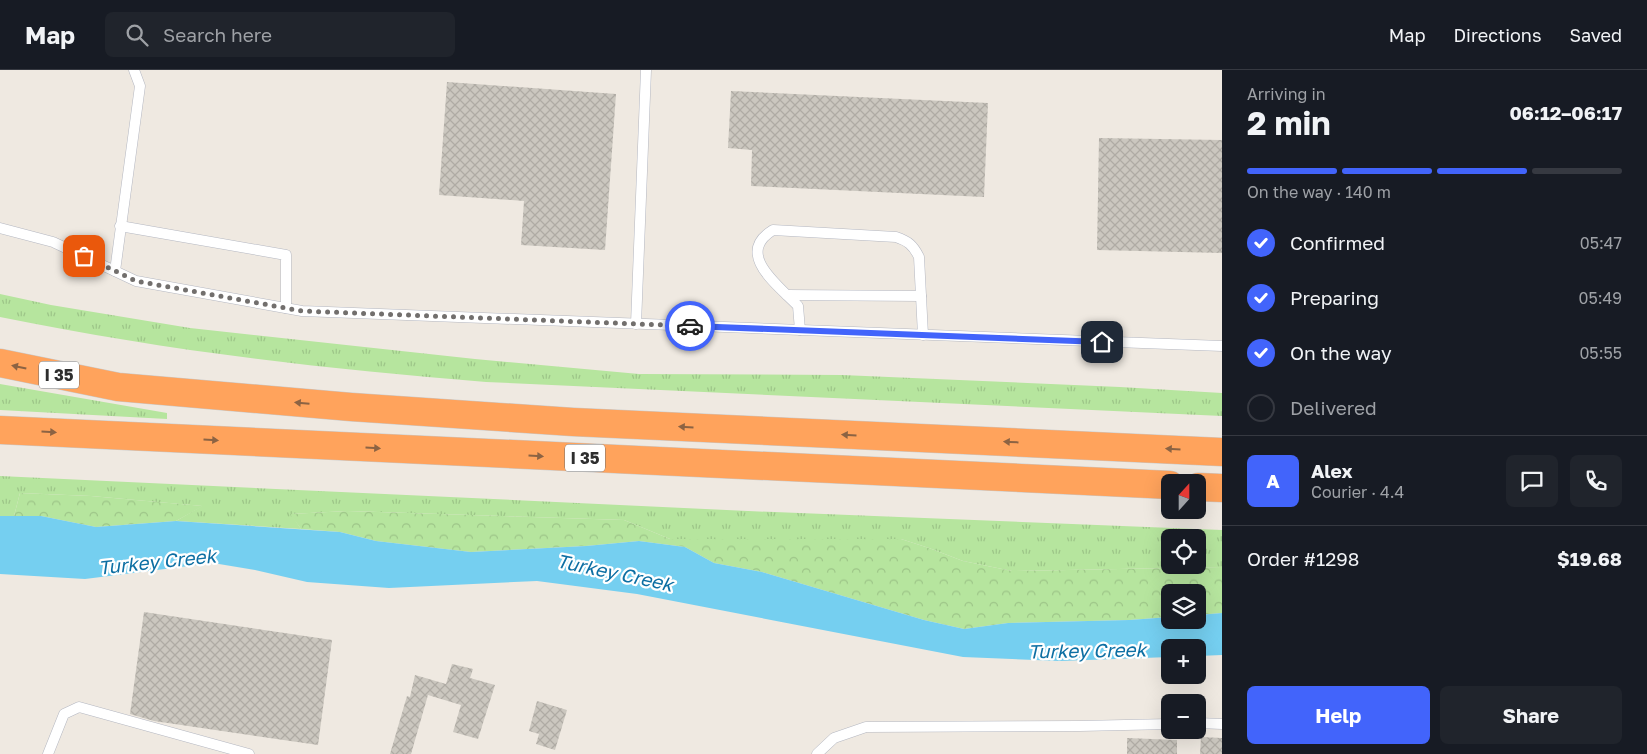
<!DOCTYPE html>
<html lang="en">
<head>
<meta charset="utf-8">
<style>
	body { margin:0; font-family:"Golos Text",sans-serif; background:#20242c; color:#f1f3f6; height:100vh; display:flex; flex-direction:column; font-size:19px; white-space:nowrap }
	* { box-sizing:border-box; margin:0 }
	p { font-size:16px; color:#9ea1a6 }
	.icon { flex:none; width:28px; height:28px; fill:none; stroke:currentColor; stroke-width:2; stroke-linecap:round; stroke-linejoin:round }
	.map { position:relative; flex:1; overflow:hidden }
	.sheet { display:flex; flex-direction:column; background:#171b24; width:425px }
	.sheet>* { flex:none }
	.needle { width:32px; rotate:21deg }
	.tools { position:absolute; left:1161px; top:404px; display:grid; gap:10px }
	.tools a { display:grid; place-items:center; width:45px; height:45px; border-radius:8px; background:#171b24; box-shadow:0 5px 20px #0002; font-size:25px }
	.pin { position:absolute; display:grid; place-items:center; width:42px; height:42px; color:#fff; margin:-21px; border-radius:10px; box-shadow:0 2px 8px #0006 }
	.courier { position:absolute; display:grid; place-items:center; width:50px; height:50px; margin:-25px; border:4px solid #4264fb; border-radius:50%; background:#fff; color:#222; box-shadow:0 1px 6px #0007 }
	.summary em { font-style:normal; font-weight:700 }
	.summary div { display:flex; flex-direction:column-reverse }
	.summary { display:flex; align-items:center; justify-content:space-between; height:85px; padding:0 25px }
	h1 { font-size:32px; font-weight:700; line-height:38px }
	.bar { display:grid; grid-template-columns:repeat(4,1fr); gap:8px 5px; align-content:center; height:60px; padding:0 25px }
	.bar i { height:6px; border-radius:4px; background:#363941 }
	.bar .active { background:#4264fb }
	.bar p { grid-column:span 4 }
	.line { display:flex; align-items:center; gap:12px; padding:0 25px; border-top:1px solid #363941 }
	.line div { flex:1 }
	.round { display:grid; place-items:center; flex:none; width:52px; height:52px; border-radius:8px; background:#20242c }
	ol { padding:0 25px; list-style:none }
	li { display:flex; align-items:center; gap:15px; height:55px }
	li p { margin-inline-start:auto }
	li .icon { padding:5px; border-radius:50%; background:#4264fb; color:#fff; stroke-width:4 }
	li:last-child { color:#9ea1a6 }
	li i { width:28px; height:28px; border:2px solid #363941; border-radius:50% }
	.primary-button { display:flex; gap:10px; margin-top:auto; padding:10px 25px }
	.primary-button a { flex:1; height:58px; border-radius:8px; background:#4264fb; color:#fff; font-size:20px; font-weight:700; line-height:58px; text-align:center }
	.primary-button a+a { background:#20242c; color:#f1f3f6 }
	header { display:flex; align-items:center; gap:30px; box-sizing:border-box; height:70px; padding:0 25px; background:#171b24; border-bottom:1px solid #363941 }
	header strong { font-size:24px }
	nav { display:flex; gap:28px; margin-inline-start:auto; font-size:18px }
	.search { width:350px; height:45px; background:#20242c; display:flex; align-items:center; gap:12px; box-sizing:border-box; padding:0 18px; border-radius:8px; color:#9ea1a6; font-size:19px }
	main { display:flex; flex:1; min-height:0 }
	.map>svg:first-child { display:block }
</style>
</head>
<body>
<header>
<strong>Map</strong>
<div class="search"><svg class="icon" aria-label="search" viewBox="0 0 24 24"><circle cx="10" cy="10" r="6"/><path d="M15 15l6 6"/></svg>Search here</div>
<nav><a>Map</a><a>Directions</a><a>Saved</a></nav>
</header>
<main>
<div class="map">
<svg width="1222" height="684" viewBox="0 0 1222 684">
	<defs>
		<pattern id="grass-tufts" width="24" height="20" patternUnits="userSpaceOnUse" patternTransform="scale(1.25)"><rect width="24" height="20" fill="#b6e59e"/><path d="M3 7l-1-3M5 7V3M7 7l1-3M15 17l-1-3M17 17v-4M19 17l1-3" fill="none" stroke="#9dc588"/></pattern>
		<pattern id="forest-crowns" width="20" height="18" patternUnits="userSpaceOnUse" patternTransform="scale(1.25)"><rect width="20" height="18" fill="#b6e59e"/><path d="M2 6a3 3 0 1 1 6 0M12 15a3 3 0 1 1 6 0" fill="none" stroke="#9dc588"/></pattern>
		<pattern id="building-cross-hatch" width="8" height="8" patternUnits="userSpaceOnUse" patternTransform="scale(1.25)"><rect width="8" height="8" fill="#cbc7bf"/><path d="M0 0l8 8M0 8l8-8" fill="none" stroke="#afaba4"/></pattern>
	</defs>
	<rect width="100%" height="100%" fill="#efe9e1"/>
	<g fill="url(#grass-tufts)" fill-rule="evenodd">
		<path d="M0,224L51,235L190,258L475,289L639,304L842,305L1120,317L1222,323V346L486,312C323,299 161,280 0,247Z"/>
		<polygon points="0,314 167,343 167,349 0,340"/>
		<path d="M0,406L748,441L1222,460V497L1012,501L963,491L929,478L901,469H670L624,450L347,441L291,444L301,459L176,451L202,436L91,426L20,423L14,446H0ZM1170,468H1198V495H1170Z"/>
	</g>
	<g fill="url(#forest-crowns)">
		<polygon points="20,423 91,426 203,436 176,451 96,457 41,446 14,446"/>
		<polygon points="347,441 624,450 670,469 901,469 929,478 963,491 1012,501 1222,497 1222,543 1198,545 1198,522 1170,522 1170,547 1129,550 1008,553 964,559 924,550 762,502 714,493 685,477 639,471 586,476 471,482 376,471 340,462 301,459 290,444"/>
	</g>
	<polygon fill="#75cff0" points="0,446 41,446 96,457 176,451 340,462 376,471 471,482 586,476 639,471 685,477 714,493 762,502 924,550 964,559 1008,553 1129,550 1170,547 1170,550 1198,550 1198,545 1222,543 1222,585 1198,586 1198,578 1170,578 1170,587 1060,591 963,587 637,524 537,511 389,518 307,512 255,500 213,493 85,509 0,504"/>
	<g fill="url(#building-cross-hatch)">
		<polygon points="447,12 616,24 605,180 521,175 524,131 439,125"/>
		<polygon points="731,21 988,33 984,127 751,116 752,80 728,78"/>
		<polygon points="1099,68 1222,70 1222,183 1097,180"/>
		<polygon points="144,542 332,570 318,675 154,651 130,644"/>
		<polygon points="452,594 473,599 470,608 495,615 478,669 453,662 461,635 428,625 411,684 390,684 407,626 410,627 415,605 446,614"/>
		<polygon points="537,631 567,640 555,680 536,674 539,664 529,661"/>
		<polygon points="1201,667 1222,668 1222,684 1200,684"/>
		<polygon points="1127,668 1177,670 1177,684 1127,684"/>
	</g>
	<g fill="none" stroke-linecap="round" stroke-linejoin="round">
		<defs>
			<g id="lane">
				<polyline points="120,156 286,185 286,238"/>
				<polyline points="0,158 53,172 136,211 302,241 1222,276"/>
				<polyline points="115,201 140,16 134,0"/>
				<polyline points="787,225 921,226"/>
				<polyline points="636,254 646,0"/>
				<path d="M800,260L798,236C779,216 734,184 773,160L896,167C908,171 913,175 919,187L923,265"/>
				<polyline points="1198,653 1222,654"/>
				<polyline points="48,684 64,644 79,637 249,684"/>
				<polyline points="817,684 834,668 866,657 1080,656 1170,654"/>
			</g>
			<g id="highway">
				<polyline points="0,293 118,317 351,337 573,352 1222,382"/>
				<polyline points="0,360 1170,415"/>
				<polyline points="1198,417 1222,418"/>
			</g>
		</defs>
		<use href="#lane" stroke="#b4b7c1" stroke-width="11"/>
		<use href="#highway" stroke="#c9c9c9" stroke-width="29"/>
		<use href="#lane" stroke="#fff" stroke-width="10"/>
		<use href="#highway" stroke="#ffa35c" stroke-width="28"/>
	</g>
	<defs><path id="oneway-solid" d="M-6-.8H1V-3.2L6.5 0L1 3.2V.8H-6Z" transform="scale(1.25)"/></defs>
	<g fill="#8c6343">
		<use href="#oneway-solid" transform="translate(19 297) rotate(-168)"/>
		<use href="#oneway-solid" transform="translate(302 333) rotate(-175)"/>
		<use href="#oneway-solid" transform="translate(686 357) rotate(-177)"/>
		<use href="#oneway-solid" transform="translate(49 362) rotate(3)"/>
		<use href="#oneway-solid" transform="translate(849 365) rotate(-177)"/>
		<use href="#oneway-solid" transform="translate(211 370) rotate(3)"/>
		<use href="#oneway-solid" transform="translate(1011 372) rotate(-177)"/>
		<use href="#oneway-solid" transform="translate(373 378) rotate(3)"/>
		<use href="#oneway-solid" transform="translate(1173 379) rotate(-177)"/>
		<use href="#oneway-solid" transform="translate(536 386) rotate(3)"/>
	</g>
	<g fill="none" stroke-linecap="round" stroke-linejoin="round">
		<polyline stroke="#726f6d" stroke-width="5" stroke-dasharray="0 9" points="84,186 136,211 302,241 690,256"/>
		<polyline stroke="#4264fb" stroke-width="6" points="690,256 1102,272"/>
	</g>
	<g text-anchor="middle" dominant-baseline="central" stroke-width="4.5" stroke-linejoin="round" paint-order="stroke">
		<g fill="#fff" stroke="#6d6d6d" stroke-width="1">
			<rect x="39" y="291.5" width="40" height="27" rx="4"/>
			<rect x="565" y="374.5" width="40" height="27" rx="4"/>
		</g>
		<g font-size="16" font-weight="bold" fill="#2e2e2e">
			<text x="59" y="305">I 35</text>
			<text x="585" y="388">I 35</text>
		</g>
		<g font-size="19" font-style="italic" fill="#0d6fa3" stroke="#fff">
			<text transform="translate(157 491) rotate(-6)">Turkey Creek</text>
			<text transform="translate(615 502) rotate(12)">Turkey Creek</text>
			<text transform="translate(1087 580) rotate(-1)">Turkey Creek</text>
		</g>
	</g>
</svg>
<div class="tools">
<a><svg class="needle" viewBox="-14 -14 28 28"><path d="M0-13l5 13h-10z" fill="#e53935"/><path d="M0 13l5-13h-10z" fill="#9ea1a6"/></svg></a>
<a><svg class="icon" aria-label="locate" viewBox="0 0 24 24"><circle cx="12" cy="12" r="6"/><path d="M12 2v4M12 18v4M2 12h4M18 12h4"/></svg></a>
<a><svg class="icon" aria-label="layers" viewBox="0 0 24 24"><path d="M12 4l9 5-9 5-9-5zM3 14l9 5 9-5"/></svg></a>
<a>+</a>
<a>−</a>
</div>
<div class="pin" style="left:84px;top:186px;background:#ea580c"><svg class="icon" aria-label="bag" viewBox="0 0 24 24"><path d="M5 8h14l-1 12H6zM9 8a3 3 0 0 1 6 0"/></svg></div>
<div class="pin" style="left:1102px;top:272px;background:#1f2937"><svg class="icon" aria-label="home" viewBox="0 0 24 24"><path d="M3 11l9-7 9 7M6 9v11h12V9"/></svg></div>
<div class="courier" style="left:690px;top:256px"><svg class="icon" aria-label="car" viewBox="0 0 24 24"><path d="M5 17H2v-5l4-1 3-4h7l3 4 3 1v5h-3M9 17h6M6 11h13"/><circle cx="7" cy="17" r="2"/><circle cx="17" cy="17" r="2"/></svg></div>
</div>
<section class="sheet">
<div class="summary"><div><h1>2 min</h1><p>Arriving in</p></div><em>06:12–06:17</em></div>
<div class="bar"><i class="active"></i><i class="active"></i><i class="active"></i><i></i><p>On the way · 140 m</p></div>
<ol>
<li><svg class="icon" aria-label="check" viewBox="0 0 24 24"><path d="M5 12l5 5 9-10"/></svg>Confirmed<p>05:47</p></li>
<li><svg class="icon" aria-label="check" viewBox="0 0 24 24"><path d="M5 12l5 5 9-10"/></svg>Preparing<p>05:49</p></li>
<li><svg class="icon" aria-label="check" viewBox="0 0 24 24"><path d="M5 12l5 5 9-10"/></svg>On the way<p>05:55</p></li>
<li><i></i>Delivered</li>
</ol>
<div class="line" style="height:90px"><b class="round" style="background:#4264fb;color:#fff">A</b><div><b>Alex</b><p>Courier · 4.4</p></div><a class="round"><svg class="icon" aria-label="chat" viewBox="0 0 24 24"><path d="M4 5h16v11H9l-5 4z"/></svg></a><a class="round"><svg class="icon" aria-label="phone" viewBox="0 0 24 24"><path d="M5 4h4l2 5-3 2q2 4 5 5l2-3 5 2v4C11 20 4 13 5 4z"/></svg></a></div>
<div class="line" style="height:65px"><div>Order #1298</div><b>$19.68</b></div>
<div class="primary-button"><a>Help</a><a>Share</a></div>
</section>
</main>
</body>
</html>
